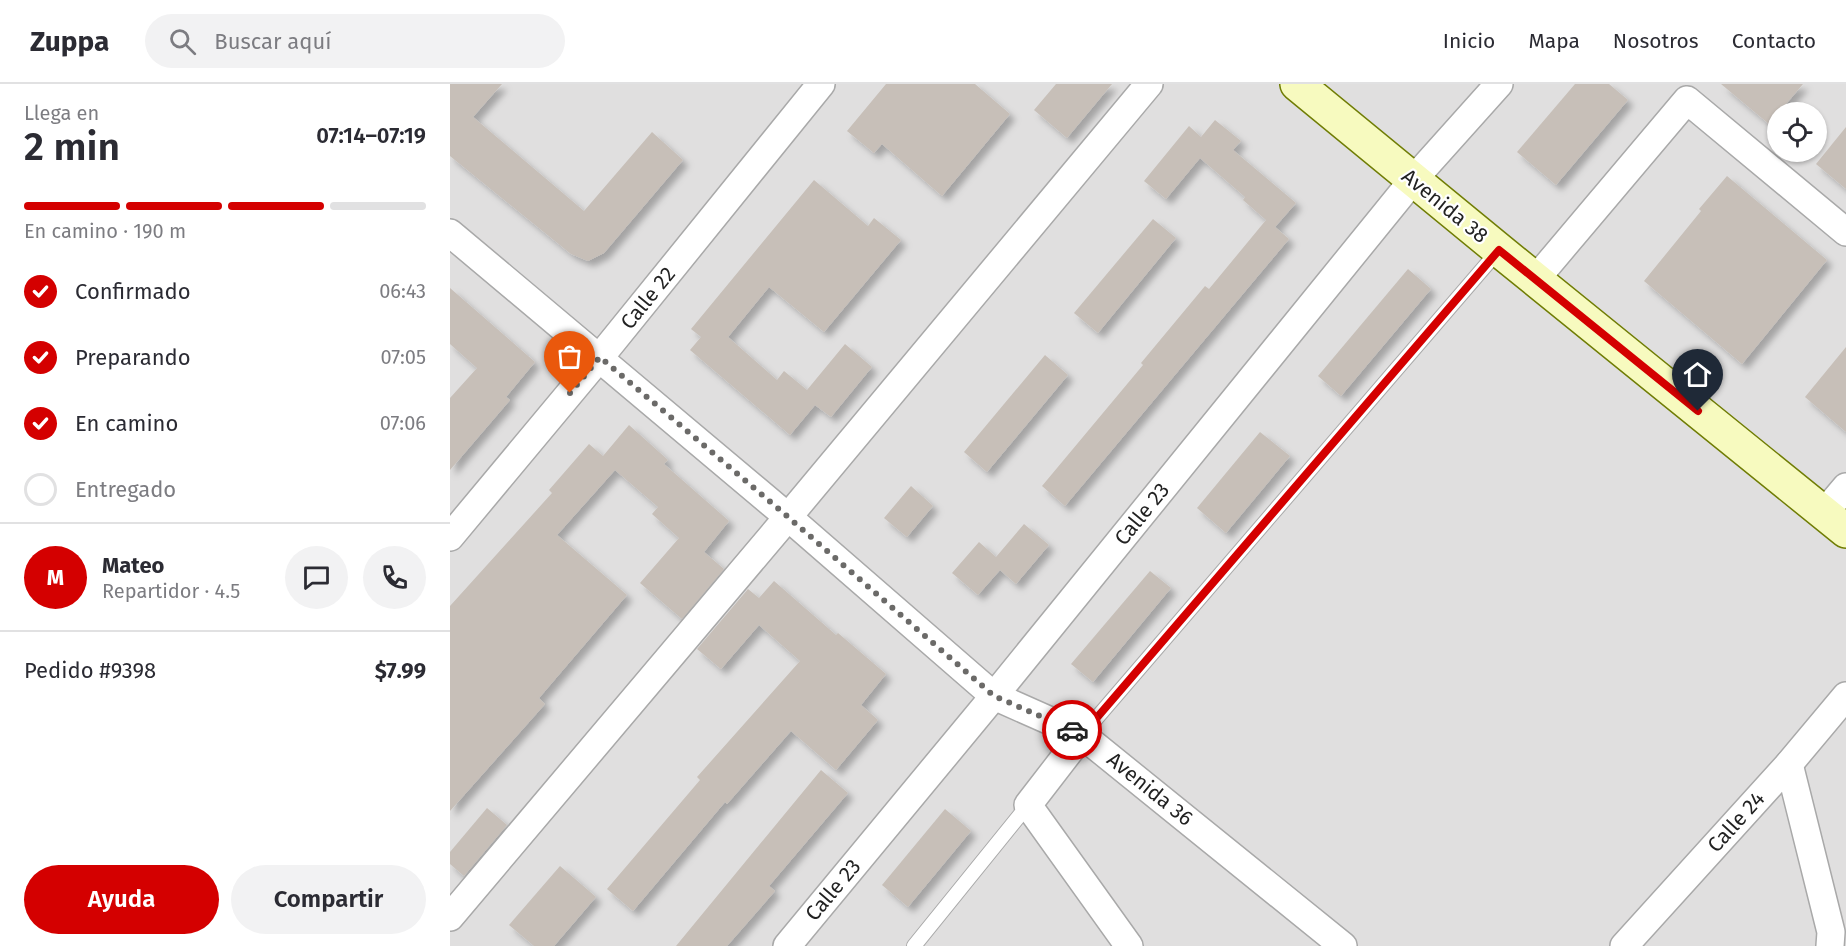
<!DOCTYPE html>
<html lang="es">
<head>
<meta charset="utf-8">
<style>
	body { margin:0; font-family:"Fira Sans",sans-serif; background:#f2f2f3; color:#2b2b33; height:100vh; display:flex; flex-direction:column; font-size:22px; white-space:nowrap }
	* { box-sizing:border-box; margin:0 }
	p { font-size:20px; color:#7c7c81 }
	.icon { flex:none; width:33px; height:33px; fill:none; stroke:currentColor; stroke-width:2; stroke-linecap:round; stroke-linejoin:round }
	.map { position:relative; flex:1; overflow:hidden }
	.panel { display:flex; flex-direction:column; background:#fff; width:450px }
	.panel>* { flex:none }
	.fabs { position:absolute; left:1317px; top:18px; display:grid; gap:12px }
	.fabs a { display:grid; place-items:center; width:60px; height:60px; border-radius:50%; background:#fff; box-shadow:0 2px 4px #0004; font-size:30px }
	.pin { position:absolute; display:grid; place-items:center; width:51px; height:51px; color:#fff; margin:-62px -26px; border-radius:50% 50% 50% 0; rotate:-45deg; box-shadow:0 0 6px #0007 }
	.pin .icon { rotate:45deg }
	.courier { position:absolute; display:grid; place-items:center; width:60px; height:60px; margin:-30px; border:4px solid #d40000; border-radius:50%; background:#fff; color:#222; box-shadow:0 2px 8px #0007 }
	.overview em { font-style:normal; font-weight:600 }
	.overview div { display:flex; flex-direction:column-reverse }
	.overview { display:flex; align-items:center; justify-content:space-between; height:102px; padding:0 24px }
	h1 { font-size:39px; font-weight:600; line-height:45px }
	.bar { display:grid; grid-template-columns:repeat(4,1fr); gap:9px 6px; align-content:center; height:72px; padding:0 24px }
	.bar i { height:8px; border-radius:4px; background:#e1e1e2 }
	.bar .current { background:#d40000 }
	.bar p { grid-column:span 4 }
	.line { display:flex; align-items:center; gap:15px; padding:0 24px; border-top:2px solid #e1e1e2 }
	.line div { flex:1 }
	.round { display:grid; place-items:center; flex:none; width:63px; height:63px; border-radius:32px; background:#f2f2f3 }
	ol { padding:0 24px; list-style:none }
	li { display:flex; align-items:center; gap:18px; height:66px }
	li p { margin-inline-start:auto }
	li .icon { padding:6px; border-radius:50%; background:#d40000; color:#fff; stroke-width:4 }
	li:last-child { color:#7c7c81 }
	li i { width:33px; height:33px; border:3px solid #e1e1e2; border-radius:50% }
	.primary-button { display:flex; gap:12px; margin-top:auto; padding:12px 24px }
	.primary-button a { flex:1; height:69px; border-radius:36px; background:#d40000; color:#fff; font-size:24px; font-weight:600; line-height:69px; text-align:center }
	.primary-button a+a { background:#f2f2f3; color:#2b2b33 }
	header { display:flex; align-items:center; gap:36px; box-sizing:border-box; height:84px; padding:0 30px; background:#fff; border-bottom:2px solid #e1e1e2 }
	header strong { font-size:28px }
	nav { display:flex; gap:33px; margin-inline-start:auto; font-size:21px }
	.search { width:420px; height:54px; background:#f2f2f3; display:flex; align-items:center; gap:15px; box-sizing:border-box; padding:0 21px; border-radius:33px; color:#7c7c81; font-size:22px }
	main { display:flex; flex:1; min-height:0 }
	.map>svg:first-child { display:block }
</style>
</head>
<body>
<header>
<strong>Zuppa</strong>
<div class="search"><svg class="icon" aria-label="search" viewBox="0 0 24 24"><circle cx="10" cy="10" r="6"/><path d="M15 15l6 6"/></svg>Buscar aquí</div>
<nav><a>Inicio</a><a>Mapa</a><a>Nosotros</a><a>Contacto</a></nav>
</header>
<main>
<section class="panel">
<div class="overview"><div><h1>2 min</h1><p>Llega en</p></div><em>07:14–07:19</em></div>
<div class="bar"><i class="current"></i><i class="current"></i><i class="current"></i><i></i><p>En camino · 190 m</p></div>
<ol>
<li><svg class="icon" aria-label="check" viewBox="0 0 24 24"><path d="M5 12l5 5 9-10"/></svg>Confirmado<p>06:43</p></li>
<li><svg class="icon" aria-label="check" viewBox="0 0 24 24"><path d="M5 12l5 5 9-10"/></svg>Preparando<p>07:05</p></li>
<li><svg class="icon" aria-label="check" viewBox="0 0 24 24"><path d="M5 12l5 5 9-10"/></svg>En camino<p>07:06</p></li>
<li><i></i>Entregado</li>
</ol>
<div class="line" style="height:108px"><b class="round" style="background:#d40000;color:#fff">M</b><div><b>Mateo</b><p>Repartidor · 4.5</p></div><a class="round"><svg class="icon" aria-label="chat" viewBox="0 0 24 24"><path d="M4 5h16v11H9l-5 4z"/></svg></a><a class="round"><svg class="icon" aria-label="phone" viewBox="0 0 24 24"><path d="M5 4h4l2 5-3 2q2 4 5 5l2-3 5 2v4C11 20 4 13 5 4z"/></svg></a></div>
<div class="line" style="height:78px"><div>Pedido #9398</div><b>$7.99</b></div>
<div class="primary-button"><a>Ayuda</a><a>Compartir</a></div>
</section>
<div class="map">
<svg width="1396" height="862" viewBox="0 0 1396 862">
	<defs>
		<filter id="shadow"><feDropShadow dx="5.5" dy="5.5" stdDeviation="3" flood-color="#0004"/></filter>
	</defs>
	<rect width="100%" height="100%" fill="#f2efe9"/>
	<path fill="#e0dfdf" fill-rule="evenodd" d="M0,0H1396V862H0ZM1328,28H1366V68H1328Z"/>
	<g fill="#c7bfb8" filter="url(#shadow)">
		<polygon points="0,0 52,0 23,33 134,127 202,48 233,76 154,169 138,177 121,170 0,72"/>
		<polygon points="436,0 525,0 560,30 492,112 432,60 424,69 397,47"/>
		<polygon points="606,0 662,0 617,54 584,26"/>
		<polygon points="1125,0 1159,0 1178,16 1106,101 1067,68"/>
		<polygon points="1271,0 1353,0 1319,40"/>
		<polygon points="765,36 791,57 783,66 846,119 825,143 839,155 615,422 592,402 693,281 691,279 755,202 759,205 816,136 793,116 795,113 750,74 716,115 694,97 739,42 751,53"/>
		<polygon points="1396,43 1396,105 1366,80"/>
		<polygon points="1277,92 1377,176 1292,280 1194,197 1251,127 1249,125"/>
		<polygon points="364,96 418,142 424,134 451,156 374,248 319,203 278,253 327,296 334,287 357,306 395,260 422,283 381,333 365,321 340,351 240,266 251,253 241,245"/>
		<polygon points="703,135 726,154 648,249 624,229"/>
		<polygon points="958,185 981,205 891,312 868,292"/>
		<polygon points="0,204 85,278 56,313 60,316 0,386 0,314 27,284 0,260"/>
		<polygon points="1396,263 1396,348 1355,313"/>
		<polygon points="595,271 618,291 537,388 514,368"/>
		<polygon points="179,341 218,376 214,380 279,437 254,468 274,485 232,535 190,499 229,454 202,430 208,423 165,386 107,451 177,511 89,614 95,620 0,727 0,522 102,409 99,406 139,360 153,372"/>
		<polygon points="810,348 840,372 776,449 747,424"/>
		<polygon points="461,402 483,422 457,453 434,434"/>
		<polygon points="574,440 599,461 566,500 550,486 528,511 502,489 529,458 546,473"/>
		<polygon points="700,487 721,504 643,598 621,580"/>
		<polygon points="324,497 386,551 388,549 436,590 411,621 428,636 386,686 341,647 277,720 275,718 183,827 157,805 250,696 247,693 350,577 309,541 271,585 247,565 298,505 309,514"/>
		<polygon points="371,686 398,709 319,802 325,807 277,862 226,862"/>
		<polygon points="37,724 57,741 14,792 0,780 0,768"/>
		<polygon points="495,725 521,747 458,823 432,801"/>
		<polygon points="110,782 146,813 104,862 84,862 59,841"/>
	</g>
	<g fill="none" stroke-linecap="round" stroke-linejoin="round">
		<defs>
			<g id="lane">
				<polyline points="632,651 1049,166"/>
				<polyline points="464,862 578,721"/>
			</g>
			<g id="street">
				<polyline points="0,149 338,433 544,612 632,651 893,862"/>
				<polyline points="1085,196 1237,16 1396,148"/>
				<polyline points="1374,429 1396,403"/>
				<polyline points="0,453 150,273 371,0"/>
				<polyline points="632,651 578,721 679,862"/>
				<polyline points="1339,680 1381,848 1380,862"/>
				<polyline points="0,833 338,433 699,0"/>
				<polyline points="337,862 544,612 963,96 1049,0"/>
				<polyline points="1174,862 1339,680 1396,612"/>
			</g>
			<polyline id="secondary" points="847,0 1049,166 1396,447"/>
		</defs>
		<use href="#lane" stroke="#a9a9a9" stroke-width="16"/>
		<use href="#street" stroke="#a9a9a9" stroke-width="30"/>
		<use href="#secondary" stroke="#707d05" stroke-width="36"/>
		<use href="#lane" stroke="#fff" stroke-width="14"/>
		<use href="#street" stroke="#fff" stroke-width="27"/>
		<use href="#secondary" stroke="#f7fabf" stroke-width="33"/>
	</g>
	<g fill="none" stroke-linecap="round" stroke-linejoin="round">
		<polyline stroke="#6b6a68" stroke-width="6" stroke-dasharray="0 10.8" points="120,309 150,273 338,433 544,612 622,646"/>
		<polyline stroke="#d40000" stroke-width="8" points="622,646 632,651 1049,166 1248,327"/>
	</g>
	<g text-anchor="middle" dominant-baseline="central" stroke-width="4.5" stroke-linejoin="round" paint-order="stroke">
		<g font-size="21" fill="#222" stroke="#fff">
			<text transform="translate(995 122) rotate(39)">Avenida 38</text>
			<text transform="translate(198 214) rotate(-51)">Calle 22</text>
			<text transform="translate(692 430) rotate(-51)">Calle 23</text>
			<text transform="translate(700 705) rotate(39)">Avenida 36</text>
			<text transform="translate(1286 738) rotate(-48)">Calle 24</text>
			<text transform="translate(383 806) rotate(-50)">Calle 23</text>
		</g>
	</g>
</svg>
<div class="fabs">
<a><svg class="icon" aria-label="locate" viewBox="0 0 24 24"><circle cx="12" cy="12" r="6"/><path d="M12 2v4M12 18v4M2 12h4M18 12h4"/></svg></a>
</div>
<div class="pin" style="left:120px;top:309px;background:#ea580c"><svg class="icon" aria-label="bag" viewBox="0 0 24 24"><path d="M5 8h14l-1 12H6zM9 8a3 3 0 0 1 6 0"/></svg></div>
<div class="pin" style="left:1248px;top:327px;background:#1f2937"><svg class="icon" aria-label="home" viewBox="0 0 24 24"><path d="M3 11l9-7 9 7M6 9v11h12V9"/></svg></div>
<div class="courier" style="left:622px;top:646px"><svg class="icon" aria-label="car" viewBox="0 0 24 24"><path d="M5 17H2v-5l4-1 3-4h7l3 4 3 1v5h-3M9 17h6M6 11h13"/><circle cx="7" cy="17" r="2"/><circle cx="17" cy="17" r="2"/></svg></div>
</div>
</main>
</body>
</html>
